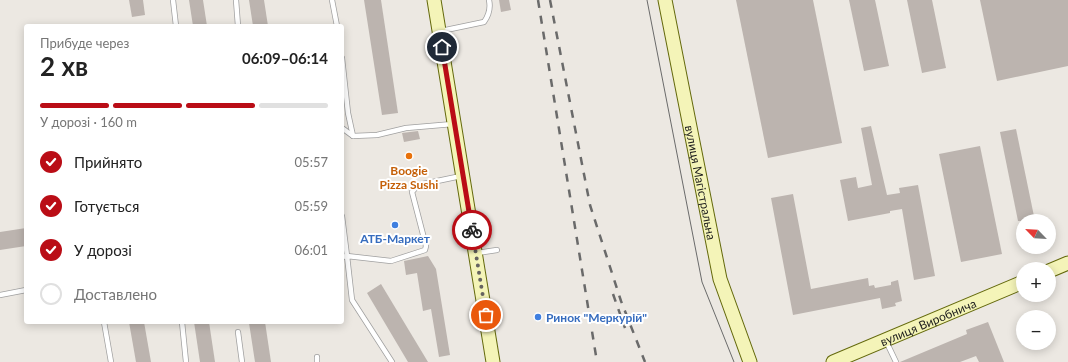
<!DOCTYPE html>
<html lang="uk">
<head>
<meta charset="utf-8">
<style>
	body { margin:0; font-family:Lato,sans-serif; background:#f2f2f2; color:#222; height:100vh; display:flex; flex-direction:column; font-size:15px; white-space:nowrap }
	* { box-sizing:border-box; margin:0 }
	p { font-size:13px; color:#767676 }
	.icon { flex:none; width:22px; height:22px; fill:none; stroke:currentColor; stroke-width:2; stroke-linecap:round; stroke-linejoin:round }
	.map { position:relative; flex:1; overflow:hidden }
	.panel { position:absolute; left:24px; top:24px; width:320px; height:300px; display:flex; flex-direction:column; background:#fff; border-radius:4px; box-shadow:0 2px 10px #0003 }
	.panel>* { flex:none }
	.needle { width:26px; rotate:295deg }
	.fabs { position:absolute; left:1016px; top:214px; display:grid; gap:8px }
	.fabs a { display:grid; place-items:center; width:40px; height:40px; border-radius:50%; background:#fff; box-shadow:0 2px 10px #0003; font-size:20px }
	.pin { position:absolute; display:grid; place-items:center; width:34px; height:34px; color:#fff; margin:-17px; border:2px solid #fff; border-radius:50%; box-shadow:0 1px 4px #0007 }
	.courier { position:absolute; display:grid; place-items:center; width:40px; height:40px; margin:-20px; border:3px solid #ba0d16; border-radius:50%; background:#fff; color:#222; box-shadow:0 1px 5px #0007 }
	.summary em { font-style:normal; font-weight:700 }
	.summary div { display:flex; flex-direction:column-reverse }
	.summary { display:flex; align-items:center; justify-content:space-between; height:68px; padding:0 16px }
	h1 { font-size:26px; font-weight:700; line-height:30px }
	.bar { display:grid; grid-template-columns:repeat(4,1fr); gap:6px 4px; align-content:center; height:48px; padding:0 16px }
	.bar i { height:5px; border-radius:3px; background:#e0e0e0 }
	.bar .active { background:#ba0d16 }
	.bar p { grid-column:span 4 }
	ol { padding:0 16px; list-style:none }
	li { display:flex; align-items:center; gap:12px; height:44px }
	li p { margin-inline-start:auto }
	li .icon { padding:4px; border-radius:50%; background:#ba0d16; color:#fff; stroke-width:4 }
	li:last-child { color:#767676 }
	li i { width:22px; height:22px; border:2px solid #e0e0e0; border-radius:50% }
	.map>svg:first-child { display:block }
</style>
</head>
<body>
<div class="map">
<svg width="1068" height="362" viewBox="0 0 1068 362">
	<rect width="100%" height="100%" fill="#ece8e2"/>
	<g fill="#bcb4af">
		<polygon points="129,0 143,0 145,15 132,17"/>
		<polygon points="189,0 203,0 207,26 193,26"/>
		<polygon points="249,0 264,0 268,26 253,26"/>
		<polygon points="364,0 381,0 398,113 382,115"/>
		<polygon points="499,0 509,0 511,10 501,12"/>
		<polygon points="736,0 813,0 842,143 768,158"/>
		<polygon points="849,0 875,0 889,66 864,71"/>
		<polygon points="907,0 932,0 946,68 922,73"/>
		<polygon points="980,0 1068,0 1068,66 997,81"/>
		<polygon points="871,126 887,195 900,193 899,188 918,185 935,276 914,280 902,209 890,211 890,213 848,221 840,180 856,177 858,188 872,185 861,128"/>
		<polygon points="1016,129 1035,221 1018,221 1000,132"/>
		<polygon points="418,131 420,139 404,142 402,133"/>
		<polygon points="980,146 1002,254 961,262 939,154"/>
		<polygon points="793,194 811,289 868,278 869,286 874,285 875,288 891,285 891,282 898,280 902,301 895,303 896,306 882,309 880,298 793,315 771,198"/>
		<polygon points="26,228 26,246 0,250 0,232"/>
		<polygon points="428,256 436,269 450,355 439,357 431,309 423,311 417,273 406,275 404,261"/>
		<polygon points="381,284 428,362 408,362 367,293"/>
		<polygon points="129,322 144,322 151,362 136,362"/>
		<polygon points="194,322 209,322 215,362 200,362"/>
		<polygon points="265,322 271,362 255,362 249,323"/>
		<polygon points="988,322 1004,362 979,362 976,356 960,362 900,362 967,334 966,330"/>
	</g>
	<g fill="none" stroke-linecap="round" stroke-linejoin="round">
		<defs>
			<g id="lane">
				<polyline points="173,0 176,26"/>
				<polyline points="236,0 238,26"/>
				<polyline points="332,0 337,26"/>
				<path d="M441,31L484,22C489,15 491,9 489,0"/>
				<polyline points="342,58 348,113 353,136"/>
				<polyline points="342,128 353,136 377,135 406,128 453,124"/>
				<polyline points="342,216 347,256 342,257"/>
				<polyline points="477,253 497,250"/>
				<polyline points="0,295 26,290"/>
				<polyline points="104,322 111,362"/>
				<polyline points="182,322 186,362"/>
				<polyline points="238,332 242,362"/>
				<polyline points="886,341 896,362"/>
				<polyline points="317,357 317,362"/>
				<polyline points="392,362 352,300 347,256 391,261 425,250 426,246 412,192 418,185 461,176"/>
			</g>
			<g id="secondary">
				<polyline points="434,0 493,362"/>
				<path id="s1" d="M665,0L720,279L750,362"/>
				<polyline points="1049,271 1068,263"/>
				<path id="s2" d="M833,362L1023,282"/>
			</g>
		</defs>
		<use href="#lane" stroke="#a0a0a0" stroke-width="6"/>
		<use href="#secondary" stroke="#64690c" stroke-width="15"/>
		<use href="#lane" stroke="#fff" stroke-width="4.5"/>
		<use href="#secondary" stroke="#f4f4b8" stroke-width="13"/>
		<polyline stroke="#6a6a6a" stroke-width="1" points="647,0 702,282 734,362"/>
		<g stroke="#6a6a6a" stroke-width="2.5" stroke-dasharray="8 8" stroke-linecap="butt">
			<polyline points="538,0 597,362"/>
			<polyline points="550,0 590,205 621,301 645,362"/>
			<polyline points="613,294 625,328"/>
		</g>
	</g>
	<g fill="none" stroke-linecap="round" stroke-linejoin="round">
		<polyline stroke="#656361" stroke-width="4" stroke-dasharray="0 7.2" points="472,230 486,315"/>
		<polyline stroke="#ba0d16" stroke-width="5" points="442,47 472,230"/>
	</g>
	<circle fill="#e8710a" stroke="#fff" stroke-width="1.5" cx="409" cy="156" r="4"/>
	<g fill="#3f7fe0" stroke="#fff" stroke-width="1.5">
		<circle cx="395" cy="225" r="4"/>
		<circle cx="538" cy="317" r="4"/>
	</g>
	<g text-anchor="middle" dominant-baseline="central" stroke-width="4" stroke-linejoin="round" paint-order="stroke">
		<g font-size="12" font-weight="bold" fill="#c56008" stroke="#fff">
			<text x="409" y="170">Boogie<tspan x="409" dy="14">Pizza Sushi</tspan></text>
		</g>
		<g font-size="12" fill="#1c1c1c" stroke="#fff">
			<text stroke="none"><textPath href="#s1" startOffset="186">вулиця Магістральна</textPath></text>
			<text stroke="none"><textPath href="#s2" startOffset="103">вулиця Виробнича</textPath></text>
		</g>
		<g font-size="12" font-weight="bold" fill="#366cbe" stroke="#fff">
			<text x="395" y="238">АТБ-Маркет</text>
			<text x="546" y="317" text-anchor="start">Ринок "Меркурій"</text>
		</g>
	</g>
</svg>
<div class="fabs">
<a><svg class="needle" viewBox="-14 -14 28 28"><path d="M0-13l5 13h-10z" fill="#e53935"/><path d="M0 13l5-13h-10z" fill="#767676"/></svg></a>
<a>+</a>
<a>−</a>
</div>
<div class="pin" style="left:486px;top:315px;background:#ea580c"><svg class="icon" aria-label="bag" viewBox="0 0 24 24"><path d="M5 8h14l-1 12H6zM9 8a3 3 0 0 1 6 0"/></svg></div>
<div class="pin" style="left:442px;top:47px;background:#1f2937"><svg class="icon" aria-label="home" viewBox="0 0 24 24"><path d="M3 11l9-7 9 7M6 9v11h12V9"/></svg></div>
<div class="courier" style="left:472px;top:230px"><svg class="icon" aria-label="bike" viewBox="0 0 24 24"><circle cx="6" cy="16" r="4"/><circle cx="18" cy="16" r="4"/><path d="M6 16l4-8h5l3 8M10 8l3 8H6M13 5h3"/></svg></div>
<section class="panel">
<div class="summary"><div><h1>2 хв</h1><p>Прибуде через</p></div><em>06:09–06:14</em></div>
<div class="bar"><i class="active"></i><i class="active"></i><i class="active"></i><i></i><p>У дорозі · 160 m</p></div>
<ol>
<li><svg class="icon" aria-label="check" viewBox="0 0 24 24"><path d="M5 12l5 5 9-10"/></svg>Прийнято<p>05:57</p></li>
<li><svg class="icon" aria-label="check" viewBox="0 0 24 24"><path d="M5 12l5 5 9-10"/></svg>Готується<p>05:59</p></li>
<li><svg class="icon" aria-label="check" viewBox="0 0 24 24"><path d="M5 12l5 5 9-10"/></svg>У дорозі<p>06:01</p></li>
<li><i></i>Доставлено</li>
</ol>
</section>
</div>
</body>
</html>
